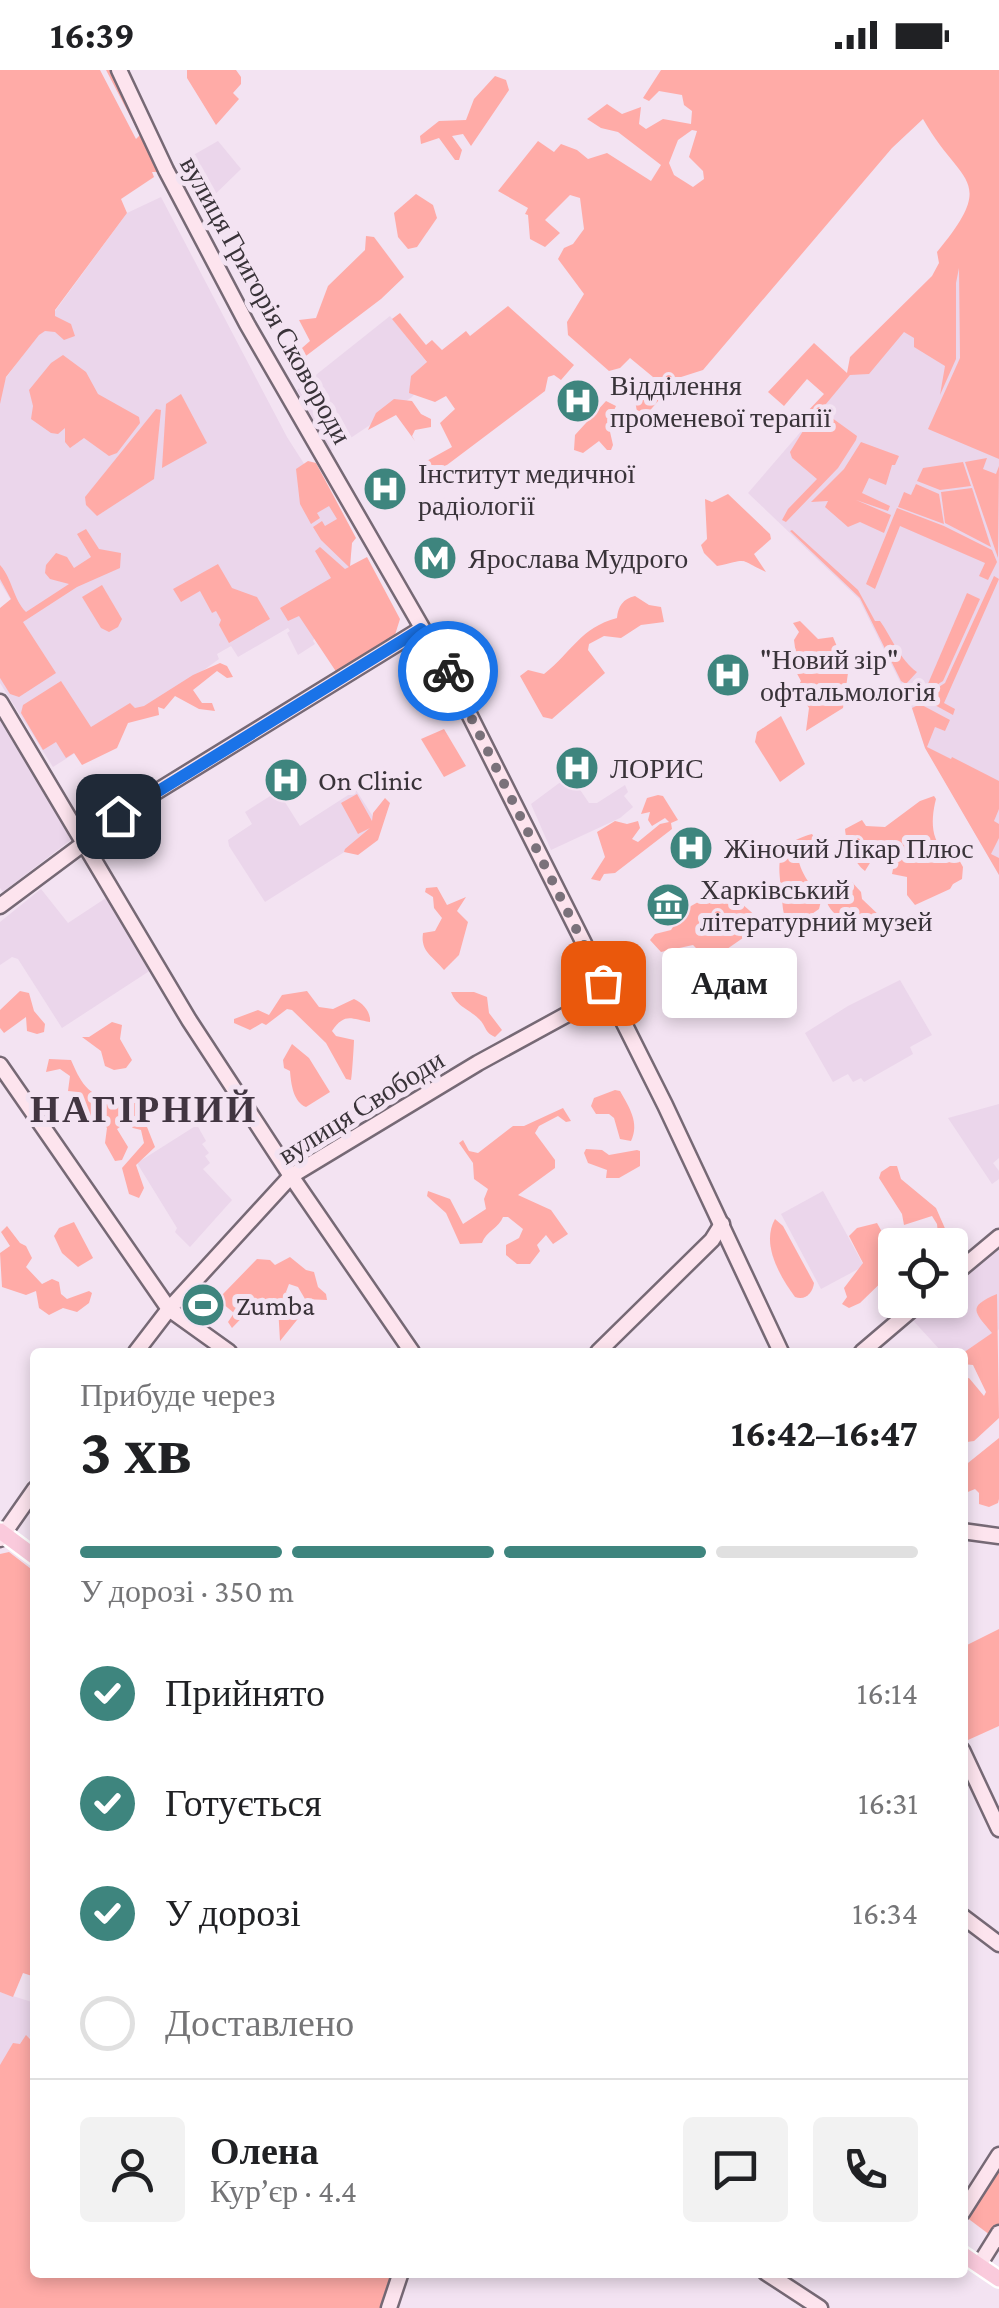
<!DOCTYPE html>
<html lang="uk">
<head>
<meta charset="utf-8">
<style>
	body { margin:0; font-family:"Crimson Pro",serif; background:#f2f2f2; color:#202124; height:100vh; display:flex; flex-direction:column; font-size:38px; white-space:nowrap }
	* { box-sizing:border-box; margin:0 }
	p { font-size:32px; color:#757577 }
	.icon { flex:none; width:55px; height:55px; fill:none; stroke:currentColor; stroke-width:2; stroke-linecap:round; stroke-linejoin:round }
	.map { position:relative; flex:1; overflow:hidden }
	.sheet { position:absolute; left:30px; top:1278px; width:938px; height:930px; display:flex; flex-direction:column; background:#fff; border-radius:10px; box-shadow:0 5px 15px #0003 }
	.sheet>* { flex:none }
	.buttons { position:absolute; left:878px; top:1158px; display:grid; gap:20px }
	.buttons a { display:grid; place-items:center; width:90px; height:90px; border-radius:10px; background:#fff; box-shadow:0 5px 15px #0003; font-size:50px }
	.pin { position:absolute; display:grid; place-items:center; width:85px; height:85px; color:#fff; margin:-42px; border-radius:20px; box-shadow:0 5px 15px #0006 }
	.courier { position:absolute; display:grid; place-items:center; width:100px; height:100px; margin:-50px; border:8px solid #1a73e8; border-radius:50%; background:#fff; color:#222; box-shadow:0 2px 12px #0007 }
	.bubble { position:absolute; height:70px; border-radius:10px; background:#fff; box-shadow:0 5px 15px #0003; font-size:32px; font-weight:700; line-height:70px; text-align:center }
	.overview em { font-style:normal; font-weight:700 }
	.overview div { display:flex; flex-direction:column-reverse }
	.overview { display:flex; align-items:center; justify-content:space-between; height:170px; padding:0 50px }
	h1 { font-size:65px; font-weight:700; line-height:75px }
	.bar { display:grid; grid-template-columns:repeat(4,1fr); gap:15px 10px; align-content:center; height:120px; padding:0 50px }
	.bar i { height:12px; border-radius:8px; background:#e0e0e0 }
	.bar .selected { background:#3e857e }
	.bar p { grid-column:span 4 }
	.line { display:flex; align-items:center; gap:25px; padding:0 50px; border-top:2px solid #e0e0e0 }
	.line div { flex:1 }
	.round { display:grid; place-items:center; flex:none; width:105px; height:105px; border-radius:10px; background:#f2f2f2 }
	ol { padding:0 50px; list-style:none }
	li { display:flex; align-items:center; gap:30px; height:110px }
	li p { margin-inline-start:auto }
	li .icon { padding:10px; border-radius:50%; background:#3e857e; color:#fff; stroke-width:4 }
	li:last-child { color:#757577 }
	li i { width:55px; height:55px; border:5px solid #e0e0e0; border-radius:50% }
	.status { display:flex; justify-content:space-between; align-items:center; height:70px; padding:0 50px; background:#fff; direction:ltr }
	.status svg { height:28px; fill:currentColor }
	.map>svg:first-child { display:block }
</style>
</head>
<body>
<div class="status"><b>16:39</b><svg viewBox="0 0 49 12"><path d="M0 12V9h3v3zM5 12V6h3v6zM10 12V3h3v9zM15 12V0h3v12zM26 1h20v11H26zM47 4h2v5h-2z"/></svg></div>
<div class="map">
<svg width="999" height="2238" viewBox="0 0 999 2238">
	<rect width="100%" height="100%" fill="#f3e3f2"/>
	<g fill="#ebd6eb">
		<polygon points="218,71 241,99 205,134 183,91"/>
		<polygon points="161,127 287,367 352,469 350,498 313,571 315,574 298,585 287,563 290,561 288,558 238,587 231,576 217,584 219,589 189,611 53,697 0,613 0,559 20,545 0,512 0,316 127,143"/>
		<polygon points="984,155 999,196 999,805 924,675 910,632 859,529 748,423 934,207"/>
		<polygon points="390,246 433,300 412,327 331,381 297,320"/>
		<polygon points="0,646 72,769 3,822 0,818"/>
		<polygon points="570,705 589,733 597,733 625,715 628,722 624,726 633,737 620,748 551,780 531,734"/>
		<polygon points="356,720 381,759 265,832 229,776 228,770 252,754 245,742 278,721 300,756"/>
		<polygon points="41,819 68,853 109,826 154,898 62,958 18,889 12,887 0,895 0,852"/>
		<polygon points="900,910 932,965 910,977 913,984 864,1012 861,1008 853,1012 848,1004 833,1012 805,963 848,936"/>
		<polygon points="999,1034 999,1088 993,1093 999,1101 999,1109 992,1114 948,1048"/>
		<polygon points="197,1055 206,1071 202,1074 209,1083 205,1086 210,1093 203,1099 232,1130 190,1177 175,1162 177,1158 137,1093"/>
		<polygon points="823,1121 864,1196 821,1219 781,1144"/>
		<polygon points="999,1171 999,1259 963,1294 962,1282 942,1282 909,1246 928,1230 950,1230 950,1212"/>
		<polygon points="0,1922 35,1933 35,1954 7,2022 0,2019"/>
	</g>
	<g fill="#ffaba7" fill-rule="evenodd">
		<polygon points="0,0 100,0 136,69 140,65 106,0 110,0 152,81 158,102 152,102 154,107 121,129 127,143 55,240 55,246 71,254 75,266 64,270 55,262 45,261 39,265 6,307 0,334"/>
		<polygon points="187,0 236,0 241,7 241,14 233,23 239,29 216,55 187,8"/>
		<path d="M661,0H999V389L928,359L960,288L959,198L956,213V289L940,325L945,296L914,277V268L904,262L869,304L850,305L821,340L857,366L856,370L838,398L786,452L782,450L788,439L817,409L792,388L790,382L803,361L805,344L824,324L807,309L784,336L768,322L814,273L847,303L850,287L932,206L939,193L937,182C999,107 960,115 923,49L892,78L703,300L678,308L646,345L637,342L635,330L653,307L630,288L620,298L609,301L568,265L567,252L584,224L558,189L564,178L573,174L584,159L580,128L570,125L545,150L560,163L545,177L530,169L528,145L525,144L528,138L498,121L538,71L554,82L561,74L577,80L588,89L607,83L651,111L661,95L618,62L601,58L587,49L607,34L622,44L641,37L639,54L646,59L663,49L691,54L692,41L684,35L682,25L659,21L649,31L643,28ZM692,60L697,61L689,87L703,101L704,109L693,117L674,105L669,93L678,70Z"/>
		<polygon points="495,6 506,10 509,20 471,76 463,64 452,66 462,80 459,90 455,90 439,68 421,74 420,66 439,51 466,50 474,29"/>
		<polygon points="416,124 433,135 437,148 417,177 408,179 398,167 394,143"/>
		<polygon points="366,166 374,167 404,207 381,229 294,295 294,285 310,271 299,250 316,248 328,216 365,180"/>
		<polygon points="508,236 574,295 561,310 554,305 548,307 545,321 431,407 423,393 452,377 440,353 455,339 446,326 435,332 409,323 411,306 427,292 392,249 400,243 426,275 432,270 442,280 466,261 470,266"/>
		<polygon points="63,285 86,302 98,324 139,347 140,353 117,383 109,386 84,368 70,378 65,372 65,358 58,364 51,363 31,349 33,336 29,320 51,293"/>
		<polygon points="181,324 207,373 162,398 166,334"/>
		<polygon points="394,329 412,331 421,344 431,349 431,357 415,360 412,366 415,371 396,345 368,360 376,343"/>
		<polygon points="606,331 616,336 608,353 613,375 611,380 607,380 599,371 583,383 574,380 575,365"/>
		<polygon points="156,339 161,340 154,409 97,446 86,435 85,427"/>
		<polygon points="861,372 899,386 895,395 892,395 886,415 869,408 862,423 890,436 888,441 856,430 891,445 884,463 860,452 848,457 825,437 828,431 811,432 844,399"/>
		<polygon points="987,388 983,399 996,404 999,396 998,488 965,392"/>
		<polygon points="308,391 316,393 356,468 352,473 350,496 367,487 400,549 394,568 337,603 299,546 288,551 280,538 331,508 315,481 320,477 345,499 349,497 321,470 313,457 322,451 325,456 337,449 329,436 317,443 320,448 311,454 300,434 296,399"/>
		<polygon points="963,392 971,416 940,420 917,411 923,398"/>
		<polygon points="916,414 939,424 944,454 898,437 904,422 911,425"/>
		<polygon points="972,418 991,477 945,453 941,422"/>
		<path d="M728,424L770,464L771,469L754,484L766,502C736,488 751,489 717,496L704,483L701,475L707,469L705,429L712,432Z"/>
		<polygon points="897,438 944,456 992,480 997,492 988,510 979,506 985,493 900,456 875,519 866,514"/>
		<path d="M86,459L99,479L121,483L120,498L77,517L23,552L56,603L19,627L10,624L0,608V538L11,529L0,509V495C13,510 13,529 26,542L69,514L50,509L45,503L46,495L56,483L67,487L74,498L91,487L77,464Z"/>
		<path d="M792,460L858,520L875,551H880C892,568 900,590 917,602L906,614L901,611L860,528L790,461Z"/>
		<polygon points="218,494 232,518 257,527 270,549 229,573 219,555 221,550 216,541 212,543 200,521 181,532 173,519"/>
		<polygon points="994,506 999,509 944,633 955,639 953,645 922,628 945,613"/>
		<polygon points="102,515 122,549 118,557 109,562 101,558 82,527"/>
		<polygon points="967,523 980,529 943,611 924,623"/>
		<path d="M635,526L649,535L661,537L664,552L641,555L621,568L604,566L589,574L588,580L605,603L552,649L543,647L520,606L528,600L544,604C573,581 580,558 617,548C618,536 623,529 635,526Z"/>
		<polygon points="800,551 818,569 833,567 848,603 843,638 806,661 809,638 804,630 795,630 787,638 779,627 794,624 801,611 794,598 798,595 793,592 796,585 794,570 799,562 793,553"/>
		<polygon points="220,593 227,596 233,607 227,608 217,601 193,620 202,633 212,633 215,641 199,639 175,626 164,639 158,637 159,645 128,653 117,678 82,695 74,683 66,688 56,672 43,680 21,643 23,635 61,611 91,657 130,633 135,638 144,636 193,605"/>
		<polygon points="920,634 950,650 945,661 935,657 927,677 951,689 952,687 999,711 999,739 994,751 999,754 999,768 991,784 999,788 999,805 925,678 912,638"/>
		<polygon points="781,646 805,694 780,712 755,672 757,662"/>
		<polygon points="444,659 466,696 444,707 421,669"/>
		<polygon points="357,724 372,751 373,743 385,728 390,733 378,770 358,785 344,782 345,779 370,758 358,764 341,733"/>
		<polygon points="658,725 663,726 678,750 671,753 672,759 615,803 604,804 600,811 591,809 605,787 597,762 615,751 627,754 638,751 640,758 632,769 638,772 660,754 669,752 665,748 652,756 648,750 650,742 641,744 647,728"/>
		<path d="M934,726L936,729C930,752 930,780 958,788L963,797L962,809L953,814L950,819L915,835L907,825V807L892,804L894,794L890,789L873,788L865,801C854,793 846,773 845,759L862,750L866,756L885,757L920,731Z"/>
		<path d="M812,764L817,771L816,786L812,788L804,778L798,779C796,800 812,815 821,831L819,839L793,857C783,849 783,841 782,828C780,797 770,775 812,764Z"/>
		<path d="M849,809L861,822L862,829L882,848L881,852C853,855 821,850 825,813L837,815Z"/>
		<path d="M437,817L447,835L466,827L457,841L468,852L459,885L444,900C434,887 420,882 423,863L435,861L442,848L434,838L433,827L425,822L426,818Z"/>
		<path d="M721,819H727C737,831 747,837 757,848L764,849L763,854L717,886L703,885L693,875L661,882L650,870L655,864L671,860L684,840Z"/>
		<polygon points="20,921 29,923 34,941 45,954 44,962 37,964 27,961 26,947 4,963 0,958 0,940"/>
		<path d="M307,921L319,937L333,939L354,929C363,933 371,942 370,952C351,949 345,942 332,961L336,966L354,970C354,974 352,1007 351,1010L346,1009L326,973L292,940L287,939L266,955L262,953L250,960L234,953V949L258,940L269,945L282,925Z"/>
		<path d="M451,922H474L487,927L489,943L502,960L495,967C484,962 487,957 479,949C469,939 457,937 451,922Z"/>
		<polygon points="112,952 122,955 120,969 132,990 126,998 114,1000 105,996 101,981 82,967 89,967"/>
		<path d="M292,974L309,988L330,1022L306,1037C293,1032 291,1013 290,1001L284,998L283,990Z"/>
		<path d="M49,989L71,990C84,1020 88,1022 119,1035L130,1027L137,1028L150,1048L147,1057L155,1077L136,1095L144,1118L139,1128L129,1124L122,1098L144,1073L141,1060L133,1058L127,1052L117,1059L128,1077L122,1090L115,1091L105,1073L107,1058L100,1049L86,1045L78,1022L68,1021L70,1006L60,999L46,1002Z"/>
		<path d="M615,1020L620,1021C629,1037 640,1053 631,1071L620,1069L614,1048L609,1044H596L591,1036L594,1028Z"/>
		<path d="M563,1038L571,1051L566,1052L558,1046L539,1056L535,1063L555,1090V1098L518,1125L551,1140L568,1164L553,1174L546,1165L537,1175L540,1181L530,1194H517L506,1185V1175L519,1168L523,1159L508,1147H503C499,1158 486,1161 482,1173L460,1174L446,1143L427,1126L428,1121L450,1129L463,1154L486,1139L484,1129L488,1119L474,1109L473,1093L459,1073L463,1070L469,1081L478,1083L513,1056H524Z"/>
		<polygon points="586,1079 602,1080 609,1085 637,1080 640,1081 640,1096 619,1108 606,1108 607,1100 588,1093 584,1083"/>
		<polygon points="890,1096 897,1096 901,1109 936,1138 947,1163 959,1175 955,1179 956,1185 938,1164 937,1154 932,1146 904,1155 902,1144 879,1108 881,1102"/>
		<path d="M775,1149L783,1156L814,1213C813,1222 806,1231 795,1227C779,1205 761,1174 775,1149Z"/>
		<polygon points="74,1152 93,1188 78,1197 62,1183 54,1166 59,1158"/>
		<polygon points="877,1153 895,1185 895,1199 860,1233 849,1238 842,1234 847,1227 844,1218 863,1193 849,1166 857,1158"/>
		<polygon points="7,1156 20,1173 26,1176 32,1188 26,1197 42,1214 52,1209 59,1212 61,1224 67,1229 89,1221 92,1223 89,1233 77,1242 63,1238 49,1245 39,1238 36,1221 26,1225 2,1217 0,1183 10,1176 1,1162"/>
		<polygon points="290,1187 306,1200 314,1202 318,1217 326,1224 327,1230 305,1229 298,1217 289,1214 286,1222 297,1228 301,1245 280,1271 278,1236 270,1231 255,1234 232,1258 228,1252 234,1243 222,1233 223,1224 257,1189 270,1190 275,1195"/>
		<path d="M997,1224L999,1348L974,1371L967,1372L963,1368V1309L969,1308L984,1326L986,1322L973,1295L963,1294V1283L992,1263C975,1242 966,1237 997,1224Z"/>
		<polygon points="999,1368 999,1429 998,1433 989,1437 979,1434 979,1423 975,1419 963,1424 963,1397"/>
		<polygon points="9,1482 35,1502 35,1907 23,1903 13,1927 0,1922 0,1484"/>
		<polygon points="999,1559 999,1656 968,1670 963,1656 963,1577"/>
		<polygon points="35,1955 35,2202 391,2203 380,2238 0,2238 0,1995 13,1973 20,1974 26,1965 30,1969"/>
		<polygon points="999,2093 999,2155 990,2165 966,2147"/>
	</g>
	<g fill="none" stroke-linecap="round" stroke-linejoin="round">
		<defs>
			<g id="secondary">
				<polyline points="119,0 166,100 247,254 451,608 665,1035 781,1282"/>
				<polyline points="0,632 189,950 291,1106 412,1282"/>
				<polyline points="0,836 138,733 421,559"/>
				<polyline points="0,995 169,1239 229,1282"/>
				<polyline points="950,1208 999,1167"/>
				<polyline points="136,1282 169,1239 291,1106 478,993 608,922"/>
				<polyline points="598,1282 712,1170 722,1154"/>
				<polyline points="862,1282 923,1230"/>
				<polyline points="962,1461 999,1466"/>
				<polyline points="0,1469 35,1419"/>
				<polyline points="962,1680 999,1759"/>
				<polyline points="962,1846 999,1874"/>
				<polyline points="962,2143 999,2085"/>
				<polyline points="979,2195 999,2163"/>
				<polyline points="765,2202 820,2238"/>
				<polyline points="389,2238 401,2202"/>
			</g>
			<g id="primary">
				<polyline points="0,1461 35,1487"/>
				<polyline points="962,2184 999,2209"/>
			</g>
		</defs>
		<use href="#secondary" stroke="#766975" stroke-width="19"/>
		<use href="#primary" stroke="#fff" stroke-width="20"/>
		<use href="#secondary" stroke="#fde4ee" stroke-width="14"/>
		<use href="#primary" stroke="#facadc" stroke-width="15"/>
	</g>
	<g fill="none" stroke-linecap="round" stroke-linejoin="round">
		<polyline stroke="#7a717a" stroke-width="10" stroke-dasharray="0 18" points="448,601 603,913"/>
		<polyline stroke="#1a73e8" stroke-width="12" points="118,746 421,559 448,601"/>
	</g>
	<defs>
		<symbol id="hospital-disc" viewBox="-11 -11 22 22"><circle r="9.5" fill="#3e857e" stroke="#f3e3f2"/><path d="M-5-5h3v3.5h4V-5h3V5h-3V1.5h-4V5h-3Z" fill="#fff"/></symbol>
		<symbol id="metro-disc" viewBox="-11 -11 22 22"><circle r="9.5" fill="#3e857e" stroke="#f3e3f2"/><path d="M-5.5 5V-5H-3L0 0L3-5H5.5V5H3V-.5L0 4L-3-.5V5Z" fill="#fff"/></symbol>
		<symbol id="museum-disc" viewBox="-11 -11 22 22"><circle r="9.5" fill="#3e857e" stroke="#f3e3f2"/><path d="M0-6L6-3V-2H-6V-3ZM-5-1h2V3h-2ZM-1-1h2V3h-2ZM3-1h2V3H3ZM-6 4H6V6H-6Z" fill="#fff"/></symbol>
		<symbol id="stadium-disc" viewBox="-11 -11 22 22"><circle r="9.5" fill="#3e857e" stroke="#f3e3f2"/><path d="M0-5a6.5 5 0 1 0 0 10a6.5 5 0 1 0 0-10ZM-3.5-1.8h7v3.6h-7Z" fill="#fff"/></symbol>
	</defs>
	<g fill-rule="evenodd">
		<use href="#hospital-disc" x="553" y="306" width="50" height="50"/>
		<use href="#hospital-disc" x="360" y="394" width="50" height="50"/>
		<use href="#metro-disc" x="410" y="463" width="50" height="50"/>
		<use href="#hospital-disc" x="703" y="580" width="50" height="50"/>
		<use href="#hospital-disc" x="552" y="673" width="50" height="50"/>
		<use href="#hospital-disc" x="261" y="685" width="50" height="50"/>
		<use href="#hospital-disc" x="666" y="753" width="50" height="50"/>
		<use href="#museum-disc" x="643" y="810" width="50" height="50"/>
		<use href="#stadium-disc" x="178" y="1210" width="50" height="50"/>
	</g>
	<g text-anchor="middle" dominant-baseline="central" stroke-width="10" stroke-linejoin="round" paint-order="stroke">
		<g font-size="28" fill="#393339" stroke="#f3e3f2">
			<text transform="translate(266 230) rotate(61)">вулиця Григорія Сковороди</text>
			<text transform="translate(361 1037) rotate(-32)">вулиця Свободи</text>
		</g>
		<g font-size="28" fill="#393339" stroke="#f3e3f2" text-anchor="start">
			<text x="610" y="315">Відділення<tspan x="610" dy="32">променевої терапії</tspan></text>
			<text x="418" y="403">Інститут медичної<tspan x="418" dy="32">радіології</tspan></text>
			<text x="468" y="488">Ярослава Мудрого</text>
			<text x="760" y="589">"Новий зір"<tspan x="760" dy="32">офтальмологія</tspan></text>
			<text x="610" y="698">ЛОРИС</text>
			<text x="318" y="710">On Clinic</text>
			<text x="724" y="778">Жіночий Лікар Плюс</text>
			<text x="700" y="819">Харківський<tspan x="700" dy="32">літературний музей</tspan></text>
			<text x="236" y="1235">Zumba</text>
		</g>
		<g font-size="38" font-weight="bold" letter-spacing="2.5" fill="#413541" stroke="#f3e3f2">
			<text x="144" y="1039">НАГІРНИЙ</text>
		</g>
	</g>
</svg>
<div class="buttons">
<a><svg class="icon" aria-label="locate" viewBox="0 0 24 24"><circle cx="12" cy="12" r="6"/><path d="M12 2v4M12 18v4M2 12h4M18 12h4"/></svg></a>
</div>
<div class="pin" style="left:603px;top:913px;background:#ea580c"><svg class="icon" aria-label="bag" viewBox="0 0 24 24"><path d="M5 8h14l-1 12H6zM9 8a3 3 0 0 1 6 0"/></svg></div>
<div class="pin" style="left:118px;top:746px;background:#1f2937"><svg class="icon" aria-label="home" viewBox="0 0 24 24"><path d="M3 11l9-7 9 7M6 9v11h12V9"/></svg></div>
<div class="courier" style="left:448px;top:601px"><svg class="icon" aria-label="bike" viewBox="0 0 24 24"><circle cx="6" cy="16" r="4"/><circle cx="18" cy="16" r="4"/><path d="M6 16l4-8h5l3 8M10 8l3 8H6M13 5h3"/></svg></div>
<div class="bubble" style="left:662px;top:878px;width:135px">Адам</div>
<section class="sheet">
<div class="overview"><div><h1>3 хв</h1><p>Прибуде через</p></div><em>16:42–16:47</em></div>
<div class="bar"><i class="selected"></i><i class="selected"></i><i class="selected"></i><i></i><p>У дорозі · 350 m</p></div>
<ol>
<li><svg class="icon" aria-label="check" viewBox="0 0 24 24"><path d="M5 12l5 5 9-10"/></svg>Прийнято<p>16:14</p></li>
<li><svg class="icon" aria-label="check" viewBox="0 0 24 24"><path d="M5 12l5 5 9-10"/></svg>Готується<p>16:31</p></li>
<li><svg class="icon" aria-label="check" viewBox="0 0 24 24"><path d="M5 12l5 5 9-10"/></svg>У дорозі<p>16:34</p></li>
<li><i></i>Доставлено</li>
</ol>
<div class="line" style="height:180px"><a class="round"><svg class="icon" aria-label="person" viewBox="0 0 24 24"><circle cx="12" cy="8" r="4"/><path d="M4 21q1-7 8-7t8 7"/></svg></a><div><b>Олена</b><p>Кур’єр · 4.4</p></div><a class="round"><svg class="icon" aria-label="chat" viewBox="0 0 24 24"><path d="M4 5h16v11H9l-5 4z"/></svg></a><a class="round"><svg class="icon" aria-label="phone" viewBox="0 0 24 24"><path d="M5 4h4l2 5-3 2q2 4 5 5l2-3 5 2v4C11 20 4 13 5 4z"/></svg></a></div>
</section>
</div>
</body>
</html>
